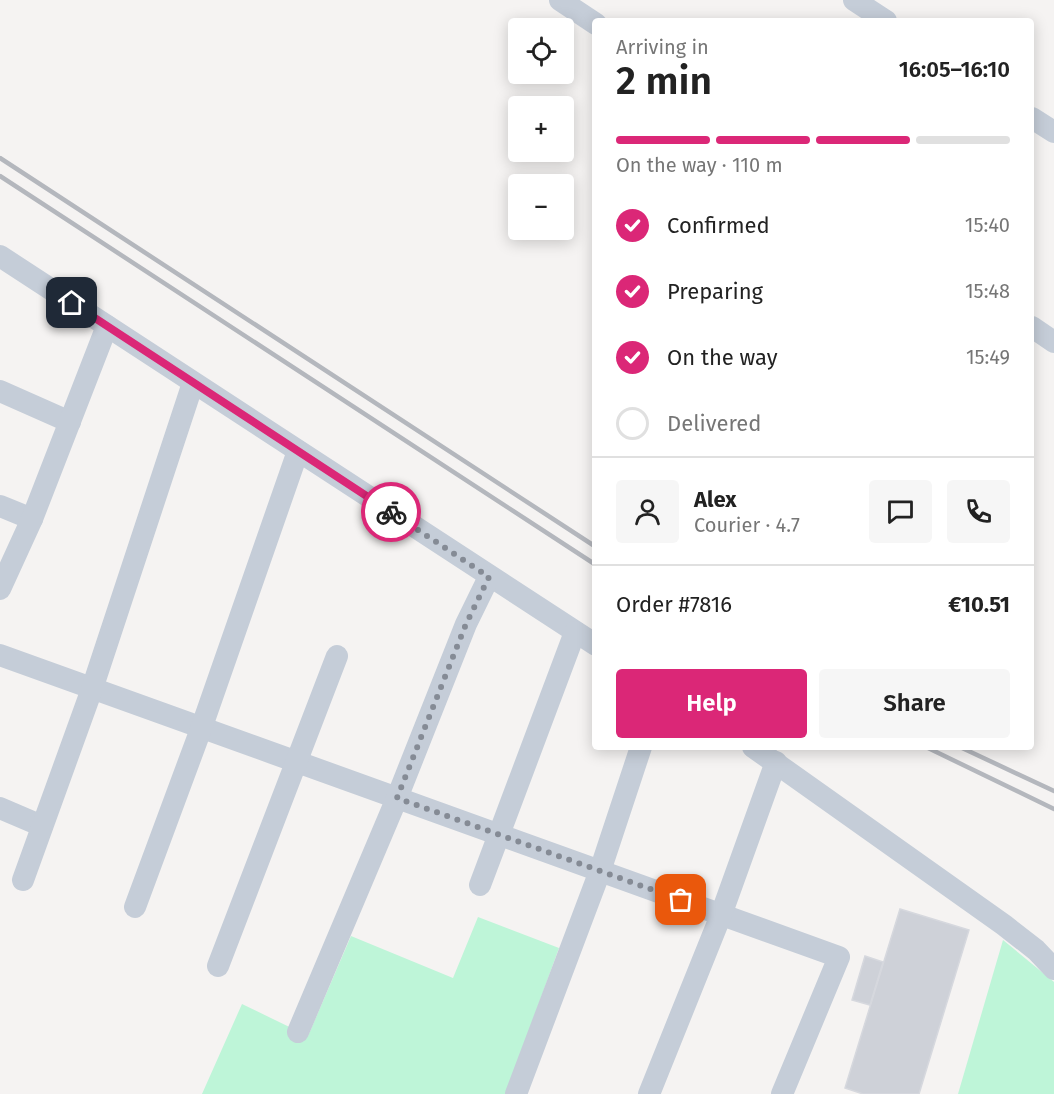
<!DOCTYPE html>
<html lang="en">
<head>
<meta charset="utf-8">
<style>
	body { margin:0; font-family:"Fira Sans",sans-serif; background:#f6f6f6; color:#222; height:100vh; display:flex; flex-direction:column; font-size:22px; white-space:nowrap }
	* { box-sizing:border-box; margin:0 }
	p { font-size:20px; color:#767676 }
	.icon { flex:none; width:33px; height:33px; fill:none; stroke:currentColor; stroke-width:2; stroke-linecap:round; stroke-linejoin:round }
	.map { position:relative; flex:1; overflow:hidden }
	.details { position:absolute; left:592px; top:18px; width:442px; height:732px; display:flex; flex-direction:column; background:#fff; border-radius:6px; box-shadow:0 3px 15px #0003 }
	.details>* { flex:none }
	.controls { position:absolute; left:508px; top:18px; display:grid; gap:12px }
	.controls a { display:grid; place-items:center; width:66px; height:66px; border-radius:6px; background:#fff; box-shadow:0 3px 15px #0003; font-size:30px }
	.pin { position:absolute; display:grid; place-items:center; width:51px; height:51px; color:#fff; margin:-26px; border-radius:12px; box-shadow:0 3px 9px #0006 }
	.courier { position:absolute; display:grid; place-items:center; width:60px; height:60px; margin:-30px; border:4px solid #db2777; border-radius:50%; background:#fff; color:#222; box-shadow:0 2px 8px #0007 }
	.summary em { font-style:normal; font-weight:600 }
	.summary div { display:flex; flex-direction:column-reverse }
	.summary { display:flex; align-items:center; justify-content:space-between; height:102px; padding:0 24px }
	h1 { font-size:39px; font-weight:600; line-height:45px }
	.bar { display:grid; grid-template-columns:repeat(4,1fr); gap:9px 6px; align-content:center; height:72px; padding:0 24px }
	.bar i { height:8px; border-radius:4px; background:#e0e0e0 }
	.bar .active { background:#db2777 }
	.bar p { grid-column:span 4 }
	.line { display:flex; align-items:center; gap:15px; padding:0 24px; border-top:2px solid #e0e0e0 }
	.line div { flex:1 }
	.round { display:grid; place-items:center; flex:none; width:63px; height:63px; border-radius:6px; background:#f6f6f6 }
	ol { padding:0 24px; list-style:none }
	li { display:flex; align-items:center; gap:18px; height:66px }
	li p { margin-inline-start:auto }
	li .icon { padding:6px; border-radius:50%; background:#db2777; color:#fff; stroke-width:4 }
	li:last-child { color:#767676 }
	li i { width:33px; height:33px; border:3px solid #e0e0e0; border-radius:50% }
	.cta { display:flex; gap:12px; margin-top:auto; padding:12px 24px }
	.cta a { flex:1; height:69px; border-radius:6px; background:#db2777; color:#fff; font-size:24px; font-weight:600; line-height:69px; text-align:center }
	.cta a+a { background:#f6f6f6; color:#222 }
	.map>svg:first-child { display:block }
</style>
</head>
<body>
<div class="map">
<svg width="1054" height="1094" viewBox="0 0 1054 1094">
	<rect width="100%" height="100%" fill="#f5f3f2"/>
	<g fill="#bef5d8">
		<polygon points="478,917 559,948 506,1094 202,1094 242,1004 308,1036 351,936 453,978"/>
		<polygon points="1003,940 1054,982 1054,1094 958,1094"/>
	</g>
	<g fill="#ced1d8" stroke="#d6d8de" stroke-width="1.5">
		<polygon points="900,909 969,930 919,1094 863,1094 845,1088"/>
		<polygon points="865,956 883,962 870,1005 852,1000"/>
	</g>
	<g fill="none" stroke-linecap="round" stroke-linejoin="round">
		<g stroke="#c5cdd8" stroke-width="22">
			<polyline points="560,0 596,24"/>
			<polyline points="854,0 886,21"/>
			<polyline points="1032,118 1054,132"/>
			<polyline points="0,256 596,645"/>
			<polyline points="1032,327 1054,342"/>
			<polyline points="0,391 70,422"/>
			<polyline points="0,506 32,519"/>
			<polyline points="0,589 32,519 107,326"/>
			<polyline points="0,655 839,957 782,1094"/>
			<polyline points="753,747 1004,925 1036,950 1054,969"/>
			<polyline points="0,808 42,826"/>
			<polyline points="23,880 92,689 193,383"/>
			<polyline points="480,885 575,632"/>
			<polyline points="135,907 201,729 298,451"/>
			<polyline points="218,966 337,656"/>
			<polyline points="298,1032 397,798 466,624 489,577"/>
			<polyline points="516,1094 600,871 641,747"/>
			<polyline points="649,1094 721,915 776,762"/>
		</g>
		<g stroke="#b4b7bd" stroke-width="4.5">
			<polyline points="0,158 596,547"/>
			<polyline points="0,176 596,565"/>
			<polyline points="926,747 1054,809"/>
			<polyline points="960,747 1054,791"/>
		</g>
	</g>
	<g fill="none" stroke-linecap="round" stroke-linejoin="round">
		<polyline stroke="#858b95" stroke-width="6" stroke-dasharray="0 10.8" points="391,512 489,577 466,624 397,798 681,900"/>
		<polyline stroke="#db2777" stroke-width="8" points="72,303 391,512"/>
	</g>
</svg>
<div class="controls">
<a><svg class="icon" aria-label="locate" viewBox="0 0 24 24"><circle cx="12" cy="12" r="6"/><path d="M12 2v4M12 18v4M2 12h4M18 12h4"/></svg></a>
<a>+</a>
<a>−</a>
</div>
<div class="pin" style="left:681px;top:900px;background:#ea580c"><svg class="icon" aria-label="bag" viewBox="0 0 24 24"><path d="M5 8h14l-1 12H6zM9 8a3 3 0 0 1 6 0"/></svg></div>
<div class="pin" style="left:72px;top:303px;background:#1f2937"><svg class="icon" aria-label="home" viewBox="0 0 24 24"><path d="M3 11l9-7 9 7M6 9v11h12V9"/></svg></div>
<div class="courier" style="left:391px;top:512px"><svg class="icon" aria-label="bike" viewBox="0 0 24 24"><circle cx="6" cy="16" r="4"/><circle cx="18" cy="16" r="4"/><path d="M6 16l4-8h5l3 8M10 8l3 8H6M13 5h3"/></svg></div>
<section class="details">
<div class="summary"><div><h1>2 min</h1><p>Arriving in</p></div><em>16:05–16:10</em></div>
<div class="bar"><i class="active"></i><i class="active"></i><i class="active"></i><i></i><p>On the way · 110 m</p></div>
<ol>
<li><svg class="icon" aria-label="check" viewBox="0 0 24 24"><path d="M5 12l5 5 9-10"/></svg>Confirmed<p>15:40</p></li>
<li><svg class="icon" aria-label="check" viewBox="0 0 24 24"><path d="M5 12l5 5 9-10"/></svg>Preparing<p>15:48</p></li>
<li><svg class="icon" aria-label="check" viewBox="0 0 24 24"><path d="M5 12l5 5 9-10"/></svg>On the way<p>15:49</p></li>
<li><i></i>Delivered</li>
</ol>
<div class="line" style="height:108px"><a class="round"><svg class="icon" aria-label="person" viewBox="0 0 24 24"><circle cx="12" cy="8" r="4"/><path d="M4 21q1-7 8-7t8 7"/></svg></a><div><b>Alex</b><p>Courier · 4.7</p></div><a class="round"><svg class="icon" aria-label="chat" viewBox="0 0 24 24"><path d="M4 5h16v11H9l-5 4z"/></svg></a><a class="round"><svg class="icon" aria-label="phone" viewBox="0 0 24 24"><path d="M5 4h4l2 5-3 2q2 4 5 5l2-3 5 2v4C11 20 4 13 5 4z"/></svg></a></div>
<div class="line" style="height:78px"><div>Order #7816</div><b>€10.51</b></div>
<div class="cta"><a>Help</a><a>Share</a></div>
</section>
</div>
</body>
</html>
